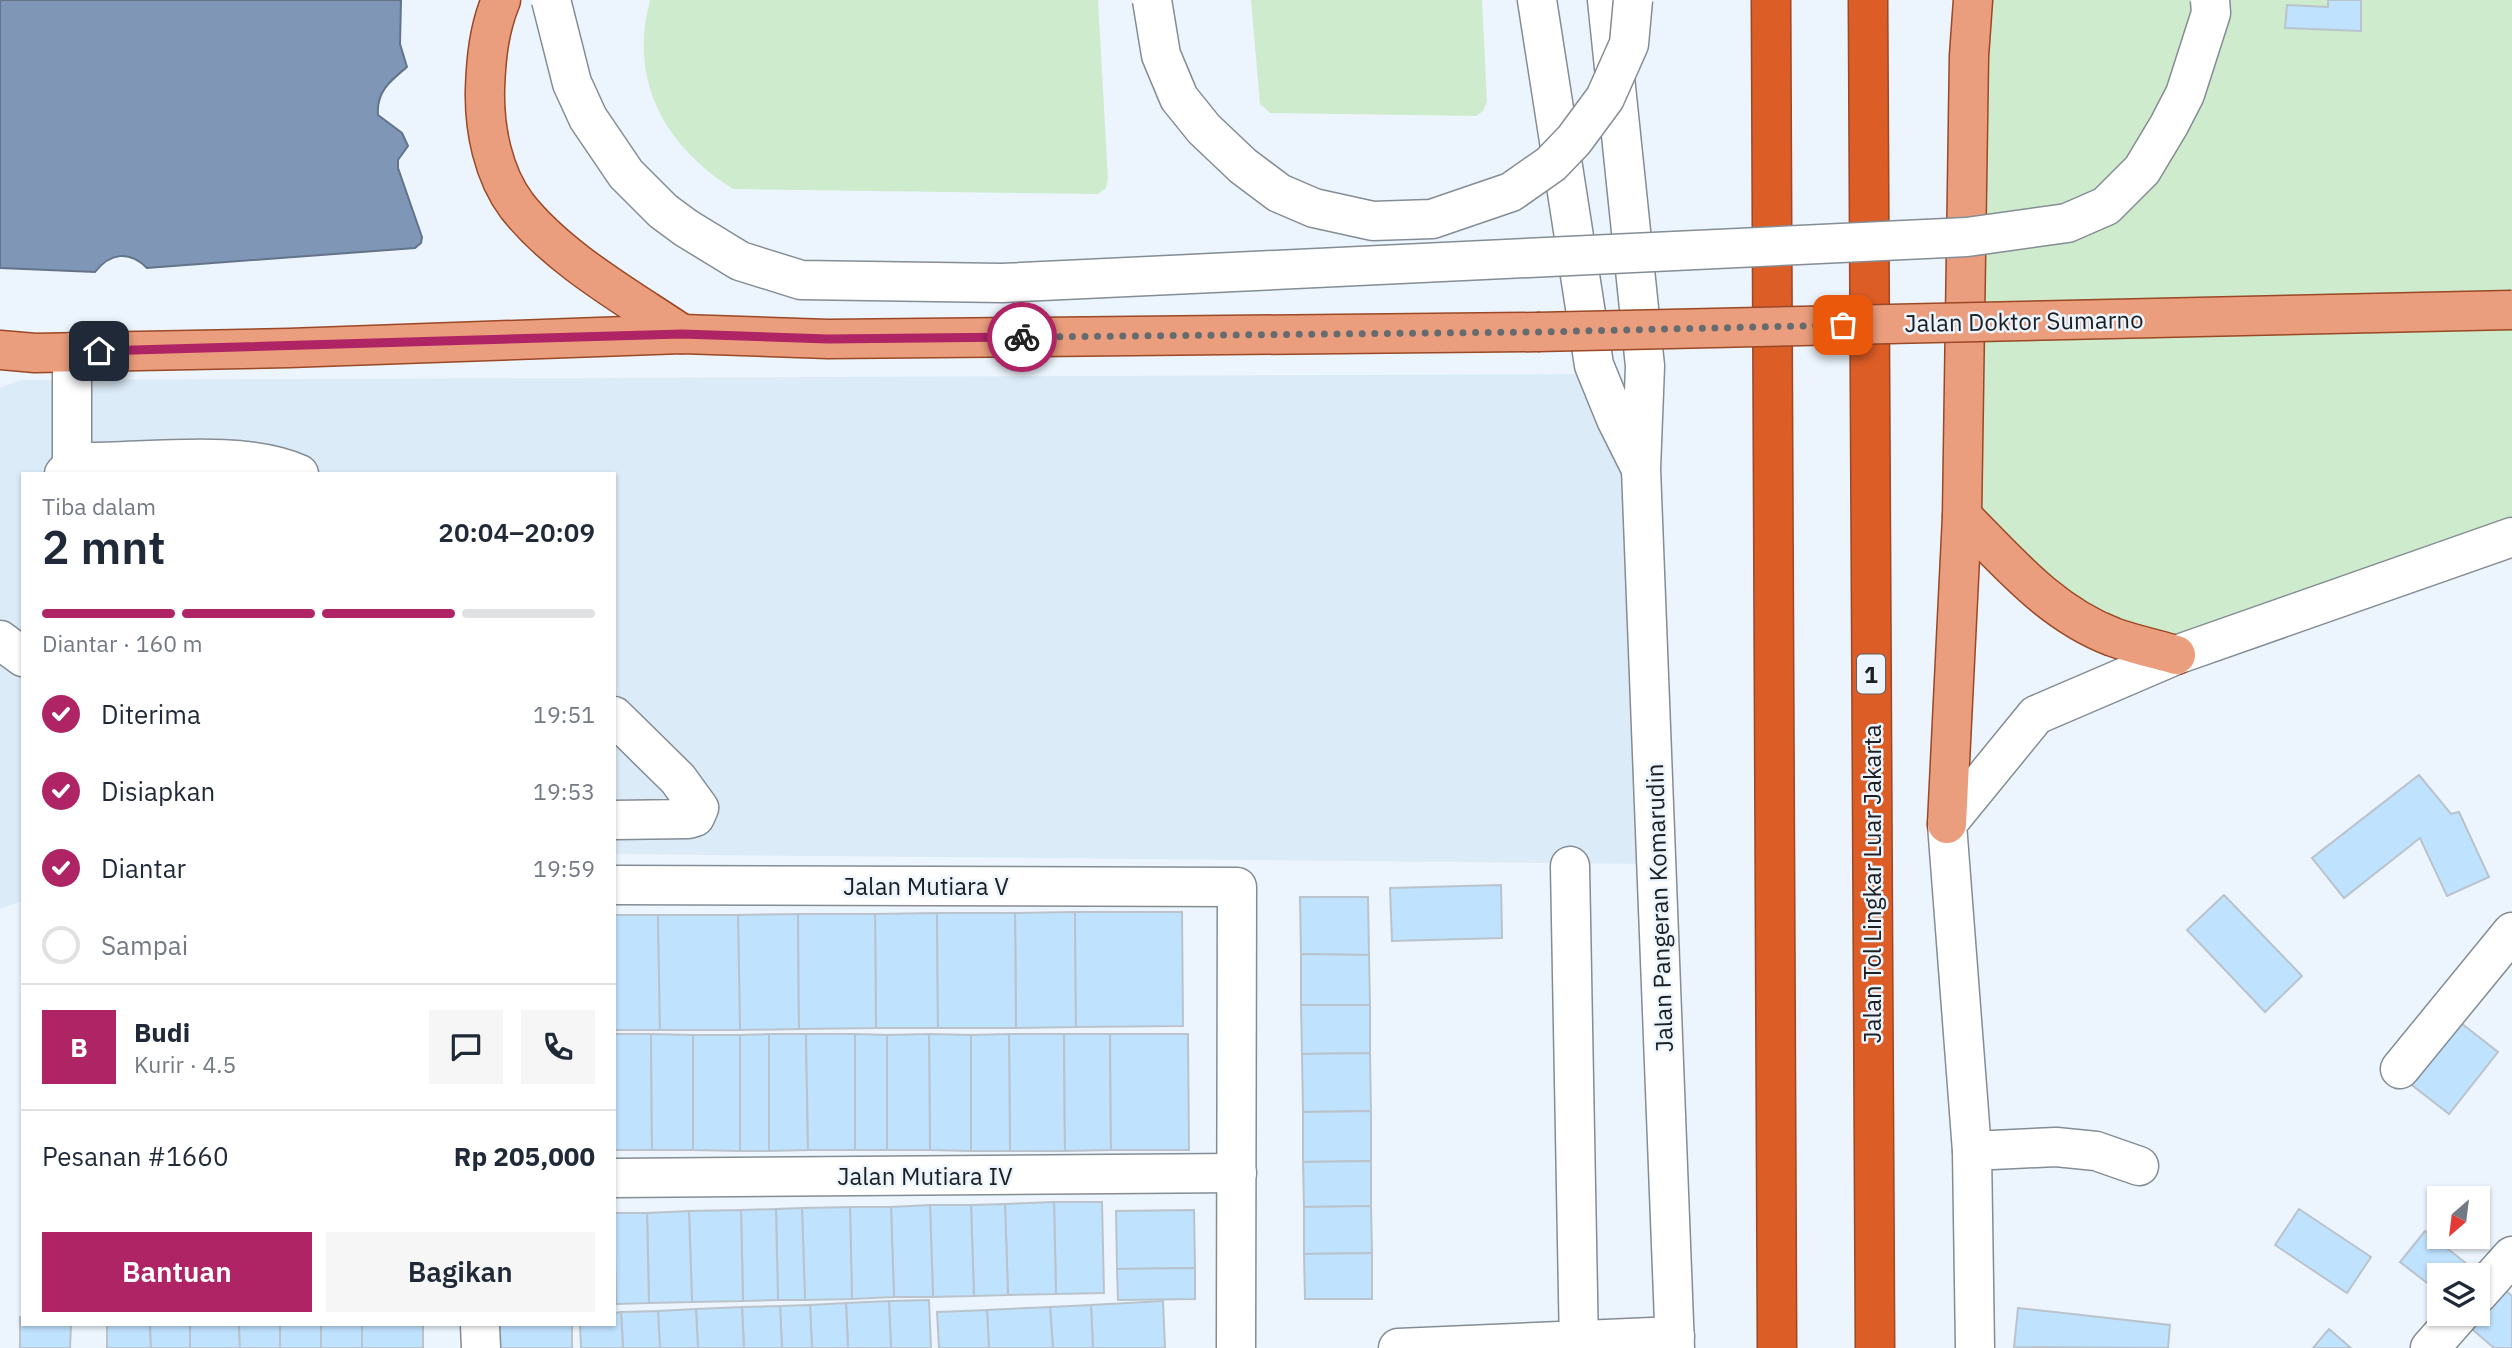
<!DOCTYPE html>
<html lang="id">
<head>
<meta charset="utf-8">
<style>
	body { margin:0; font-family:"IBM Plex Sans",sans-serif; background:#f6f6f7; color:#1f2937; height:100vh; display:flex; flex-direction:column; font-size:26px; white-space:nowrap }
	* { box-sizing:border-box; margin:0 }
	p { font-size:23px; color:#747a83 }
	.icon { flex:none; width:38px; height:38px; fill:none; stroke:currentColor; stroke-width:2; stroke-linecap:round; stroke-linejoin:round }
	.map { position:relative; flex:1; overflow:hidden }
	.panel { position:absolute; left:21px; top:472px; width:595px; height:854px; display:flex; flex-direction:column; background:#fff; border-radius:0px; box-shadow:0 2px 5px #0004 }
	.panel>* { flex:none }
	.needle { width:46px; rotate:208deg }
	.buttons { position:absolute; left:2427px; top:1186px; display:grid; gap:14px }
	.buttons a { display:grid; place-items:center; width:63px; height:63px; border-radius:0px; background:#fff; box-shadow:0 2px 5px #0004; font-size:35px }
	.pin { position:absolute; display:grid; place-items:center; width:60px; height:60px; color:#fff; margin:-30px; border-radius:14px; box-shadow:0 4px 10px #0006 }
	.courier { position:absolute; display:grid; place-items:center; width:70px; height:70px; margin:-35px; border:5px solid #ae2465; border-radius:50%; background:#fff; color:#222; box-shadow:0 2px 9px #0007 }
	.overview em { font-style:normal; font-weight:600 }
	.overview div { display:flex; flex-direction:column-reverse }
	.overview { display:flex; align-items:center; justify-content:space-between; height:119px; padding:0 21px }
	h1 { font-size:46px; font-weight:600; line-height:52px }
	.bar { display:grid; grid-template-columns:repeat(4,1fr); gap:10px 7px; align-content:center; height:84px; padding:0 21px }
	.bar i { height:9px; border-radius:5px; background:#e0e1e3 }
	.bar .selected { background:#ae2465 }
	.bar p { grid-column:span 4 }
	.line { display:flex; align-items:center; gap:18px; padding:0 21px; border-top:2px solid #e0e1e3 }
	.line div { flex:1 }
	.round { display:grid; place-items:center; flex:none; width:74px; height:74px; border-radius:0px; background:#f6f6f7 }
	ol { padding:0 21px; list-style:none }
	li { display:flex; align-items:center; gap:21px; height:77px }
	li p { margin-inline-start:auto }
	li .icon { padding:7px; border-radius:50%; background:#ae2465; color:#fff; stroke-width:4 }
	li:last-child { color:#747a83 }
	li i { width:38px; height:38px; border:4px solid #e0e1e3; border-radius:50% }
	.action { display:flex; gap:14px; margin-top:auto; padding:14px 21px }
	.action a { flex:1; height:80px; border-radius:0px; background:#ae2465; color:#fff; font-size:28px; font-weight:600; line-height:80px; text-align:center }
	.action a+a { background:#f6f6f7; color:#1f2937 }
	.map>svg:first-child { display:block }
</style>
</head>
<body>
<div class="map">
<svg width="2512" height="1348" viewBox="0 0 2512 1348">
	<rect width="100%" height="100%" fill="#ecf5fd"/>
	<polygon fill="#dbebf8" points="1600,374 1641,469 1657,864 614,854 614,474 23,474 23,901 0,909 0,388 20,380"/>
	<g fill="#ceeccd">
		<path d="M650,0H1098L1108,179L1106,188L1098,194L733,189C665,146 628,81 650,0Z"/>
		<polygon points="1251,0 1482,0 1487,102 1483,111 1476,116 1270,113 1260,104"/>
		<polygon points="1973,0 2512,0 2512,537 2176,655 2113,637 1962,516"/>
	</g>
	<path fill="#8096b6" stroke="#62738a" stroke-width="2" d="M0,0H401L400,44L407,67C390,81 376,92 378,115L402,133L408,146L398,160V168L422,237L421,243L415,248L147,268C129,250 110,253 95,272L0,268Z"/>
	<g fill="#bfe2ff" stroke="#bac3cb" stroke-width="2">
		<polygon points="2328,0 2361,0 2361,31 2285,28 2287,5 2328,7"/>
		<polygon points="2419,775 2451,814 2459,812 2489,877 2447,896 2420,838 2344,898 2312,858"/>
		<polygon points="1501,885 1502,938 1392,941 1390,888"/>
		<polygon points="2224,895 2302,976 2265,1012 2187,930"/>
		<polygon points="1300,897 1368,897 1369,955 1301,954"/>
		<polygon points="1075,912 1076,1027 1016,1028 1015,913"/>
		<polygon points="1075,912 1182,912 1183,1026 1076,1027"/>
		<polygon points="937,913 938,1028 876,1028 875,914"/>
		<polygon points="937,913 1015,913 1016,1028 938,1028"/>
		<polygon points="798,914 799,1029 740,1030 738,915"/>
		<polygon points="798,914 875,914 876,1028 799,1029"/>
		<polygon points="614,915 658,915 660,1030 614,1030"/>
		<polygon points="658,915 738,915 740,1030 660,1030"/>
		<polygon points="1301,954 1369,955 1370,1005 1301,1005"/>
		<polygon points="1301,1005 1370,1005 1370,1053 1302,1054"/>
		<polygon points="2452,1016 2498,1052 2449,1114 2403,1078"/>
		<polygon points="614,1034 651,1034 652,1150 614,1150"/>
		<polygon points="651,1034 693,1035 693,1150 652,1150"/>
		<polygon points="769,1034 806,1034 808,1150 769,1151"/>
		<polygon points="769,1034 769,1151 740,1151 740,1035"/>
		<polygon points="806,1034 855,1034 855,1150 808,1150"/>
		<polygon points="855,1034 887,1035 887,1150 855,1150"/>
		<polygon points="929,1034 971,1035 971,1151 930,1150"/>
		<polygon points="929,1034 930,1150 887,1150 887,1035"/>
		<polygon points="1009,1034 1064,1034 1065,1151 1010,1151"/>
		<polygon points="1009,1034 1010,1151 971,1151 971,1035"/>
		<polygon points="1064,1034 1110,1034 1111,1150 1065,1151"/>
		<polygon points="1110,1034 1188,1034 1189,1150 1111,1150"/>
		<polygon points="693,1035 740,1035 740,1151 693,1150"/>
		<polygon points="1370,1053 1371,1111 1303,1112 1302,1054"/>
		<polygon points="1371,1111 1371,1161 1303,1162 1303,1112"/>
		<polygon points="1371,1161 1371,1206 1304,1207 1303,1162"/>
		<polygon points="1054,1202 1102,1202 1104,1293 1056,1294"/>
		<polygon points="1054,1202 1056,1294 1008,1295 1005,1204"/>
		<polygon points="1005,1204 1008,1295 974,1296 971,1205"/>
		<polygon points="930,1205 971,1205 974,1296 933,1297"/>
		<polygon points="930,1205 933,1297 894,1297 891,1207"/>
		<polygon points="1371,1206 1372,1253 1304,1254 1304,1207"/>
		<polygon points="850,1207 891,1207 894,1297 852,1299"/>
		<polygon points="850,1207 852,1299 805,1300 802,1208"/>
		<polygon points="802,1208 805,1300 778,1300 776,1209"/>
		<polygon points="776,1209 778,1300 743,1301 741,1210"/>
		<polygon points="2299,1209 2371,1257 2347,1293 2275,1245"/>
		<polygon points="741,1210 743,1301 692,1302 689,1211"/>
		<polygon points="1194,1210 1195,1268 1117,1269 1116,1211"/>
		<polygon points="689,1211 692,1302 649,1303 647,1213"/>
		<polygon points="614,1213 647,1213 649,1303 616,1304"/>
		<polygon points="2425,1231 2481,1275 2440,1276 2440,1293 2400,1262"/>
		<polygon points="1372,1253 1372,1299 1305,1299 1304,1254"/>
		<polygon points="1195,1268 1195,1299 1118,1300 1117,1269"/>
		<polygon points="2499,1285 2512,1296 2512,1348 2494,1348 2466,1324"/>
		<polygon points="929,1300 931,1348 891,1348 889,1301"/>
		<polygon points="889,1301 891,1348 848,1348 846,1303"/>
		<polygon points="1163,1301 1165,1348 1093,1348 1091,1305"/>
		<polygon points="846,1303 848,1348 812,1348 810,1305"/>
		<polygon points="810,1305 812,1348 782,1348 780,1306"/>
		<polygon points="1091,1305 1093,1348 1053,1348 1050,1307"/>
		<polygon points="780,1306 782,1348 744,1348 742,1307"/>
		<polygon points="742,1307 744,1348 698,1348 696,1309"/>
		<polygon points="1050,1307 1053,1348 989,1348 987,1310"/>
		<polygon points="2018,1308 2170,1325 2168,1348 2014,1347"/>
		<polygon points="696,1309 698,1348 660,1348 658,1311"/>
		<polygon points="987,1310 989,1348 939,1348 937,1312"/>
		<polygon points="658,1311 660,1348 623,1348 621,1312"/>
		<polygon points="621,1312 623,1348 581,1348 580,1325 614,1325 614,1313"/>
		<polygon points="20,1317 23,1317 23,1325 71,1325 70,1348 20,1348"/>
		<polygon points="107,1325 150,1325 151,1348 107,1348"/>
		<polygon points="150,1325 190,1325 190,1348 151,1348"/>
		<polygon points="190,1325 239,1325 240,1348 190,1348"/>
		<polygon points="239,1325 280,1325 280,1348 240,1348"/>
		<rect x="280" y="1325" width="41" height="23"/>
		<rect x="321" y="1325" width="41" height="23"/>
		<rect x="362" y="1325" width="61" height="23"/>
		<polygon points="489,1325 572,1325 572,1348 490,1348"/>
		<polygon points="2329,1329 2351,1348 2313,1348"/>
	</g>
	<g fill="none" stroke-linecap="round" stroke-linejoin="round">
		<defs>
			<g id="minor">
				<polyline points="1537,0 1594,365 1616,419 1640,467"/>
				<polyline points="1607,0 1645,366 1641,469 1675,1348"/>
				<polyline points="72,352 72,465"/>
				<path d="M64,474L72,465L80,462C144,463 242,448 299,474"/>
				<polyline points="0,640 23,657"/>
				<polyline points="614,716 678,779 699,808 695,817 688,819 614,820"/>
				<polyline points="1570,866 1579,1348"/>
				<polyline points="614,885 1237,887 1236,1348"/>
				<polyline points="2400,1069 2512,932"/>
				<polyline points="1972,1151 2056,1147 2096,1151 2139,1166"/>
				<polyline points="614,1178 1237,1173"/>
				<polyline points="2478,1294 2512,1256"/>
				<polyline points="480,1325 481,1348"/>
				<polyline points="1398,1348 1675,1336"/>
				<polyline points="1975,1348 1972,1151 1947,824 2036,715 2176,655 2512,537"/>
				<polyline points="2430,1348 2460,1314"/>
			</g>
			<g id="major">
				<path d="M501,0C489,29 486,58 485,89C484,129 493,174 517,206C559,259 627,297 682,334"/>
				<polyline points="0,350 35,353 289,348 682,334 828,339 1537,332"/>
				<path d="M1962,516C2008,562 2050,613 2113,637C2133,644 2155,649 2176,655"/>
				<polyline points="1947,824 1962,516 1969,56 1973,0"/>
			</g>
			<g id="highway">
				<polyline points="1771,0 1777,1348"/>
				<polyline points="1868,0 1875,1348"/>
			</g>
		</defs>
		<use href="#minor" stroke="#848c94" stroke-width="41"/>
		<use href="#major" stroke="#9a4825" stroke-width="41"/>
		<use href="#highway" stroke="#9a4825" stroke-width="41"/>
		<use href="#minor" stroke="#fff" stroke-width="38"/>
		<use href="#major" stroke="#eb9e7d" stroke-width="38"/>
		<use href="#highway" stroke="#dd5d26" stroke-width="38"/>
		<defs>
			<g id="minor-bridge">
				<polyline points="551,0 572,83 588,118 626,174 663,211 686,228 740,261 801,280 1002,283 1967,237 2067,223 2106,206 2142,170 2169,125 2185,94 2211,13 2210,0"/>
				<polyline points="1152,0 1161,55 1179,98 1204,129 1243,166 1279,193 1314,208 1373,221 1432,219 1511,192 1551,164 1574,140 1605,98 1629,44 1633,0"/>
			</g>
			<polyline id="major-bridge" points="1537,332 2512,310"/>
		</defs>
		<use href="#minor-bridge" stroke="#848c94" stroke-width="41" stroke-linecap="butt"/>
		<use href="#major-bridge" stroke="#9a4825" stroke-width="41" stroke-linecap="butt"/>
		<use href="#minor-bridge" stroke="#fff" stroke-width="38"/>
		<use href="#major-bridge" stroke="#eb9e7d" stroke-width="38"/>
	</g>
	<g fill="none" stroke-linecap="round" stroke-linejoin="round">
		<polyline stroke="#656b6f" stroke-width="7" stroke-dasharray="0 12.6" points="1022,337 1537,332 1843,325"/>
		<polyline stroke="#ae2465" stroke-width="9" points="99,351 682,334 828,339 1022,337"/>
	</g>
	<g text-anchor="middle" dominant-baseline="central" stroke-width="5" stroke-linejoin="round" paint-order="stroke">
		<rect fill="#ecf5fd" stroke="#5b6064" stroke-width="2" x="1857" y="654.5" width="28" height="39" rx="5"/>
		<g font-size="23" font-weight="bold" fill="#1d2023">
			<text x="1871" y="674">1</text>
		</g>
		<g font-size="24" fill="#1d2023" stroke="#ecf5fd">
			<text transform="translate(2024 321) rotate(-1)">Jalan Doktor Sumarno</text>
			<text transform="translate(1872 884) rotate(-90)">Jalan Tol Lingkar Luar Jakarta</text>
			<text x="926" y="886">Jalan Mutiara V</text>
			<text transform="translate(1659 908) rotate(-92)">Jalan Pangeran Komarudin</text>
			<text x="925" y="1176">Jalan Mutiara IV</text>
		</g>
	</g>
</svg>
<div class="buttons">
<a><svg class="needle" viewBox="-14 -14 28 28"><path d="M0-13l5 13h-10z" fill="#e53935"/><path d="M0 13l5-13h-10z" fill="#747a83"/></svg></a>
<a><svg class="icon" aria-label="layers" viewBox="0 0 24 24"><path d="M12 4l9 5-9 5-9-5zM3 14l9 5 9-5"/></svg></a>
</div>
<div class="pin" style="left:1843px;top:325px;background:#ea580c"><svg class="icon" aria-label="bag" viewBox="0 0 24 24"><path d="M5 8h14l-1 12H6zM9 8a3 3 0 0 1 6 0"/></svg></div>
<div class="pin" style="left:99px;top:351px;background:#1f2937"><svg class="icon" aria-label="home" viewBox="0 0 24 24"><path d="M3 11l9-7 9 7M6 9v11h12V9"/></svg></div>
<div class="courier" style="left:1022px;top:337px"><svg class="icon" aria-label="bike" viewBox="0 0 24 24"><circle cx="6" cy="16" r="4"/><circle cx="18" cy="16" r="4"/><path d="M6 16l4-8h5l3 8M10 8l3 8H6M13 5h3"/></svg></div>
<section class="panel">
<div class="overview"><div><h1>2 mnt</h1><p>Tiba dalam</p></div><em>20:04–20:09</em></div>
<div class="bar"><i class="selected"></i><i class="selected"></i><i class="selected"></i><i></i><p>Diantar · 160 m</p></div>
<ol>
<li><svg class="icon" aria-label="check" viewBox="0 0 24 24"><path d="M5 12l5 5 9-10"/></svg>Diterima<p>19:51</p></li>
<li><svg class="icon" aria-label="check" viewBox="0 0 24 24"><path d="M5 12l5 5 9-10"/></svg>Disiapkan<p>19:53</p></li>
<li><svg class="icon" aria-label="check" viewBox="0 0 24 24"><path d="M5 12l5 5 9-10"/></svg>Diantar<p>19:59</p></li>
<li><i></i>Sampai</li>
</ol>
<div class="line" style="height:126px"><b class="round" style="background:#ae2465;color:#fff">B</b><div><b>Budi</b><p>Kurir · 4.5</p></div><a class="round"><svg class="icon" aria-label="chat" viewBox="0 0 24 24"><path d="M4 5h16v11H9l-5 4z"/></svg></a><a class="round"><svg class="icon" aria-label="phone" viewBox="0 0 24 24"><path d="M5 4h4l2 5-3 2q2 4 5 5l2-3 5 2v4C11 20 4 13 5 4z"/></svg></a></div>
<div class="line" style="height:91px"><div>Pesanan #1660</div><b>Rp 205,000</b></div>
<div class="action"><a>Bantuan</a><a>Bagikan</a></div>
</section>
</div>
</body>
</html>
